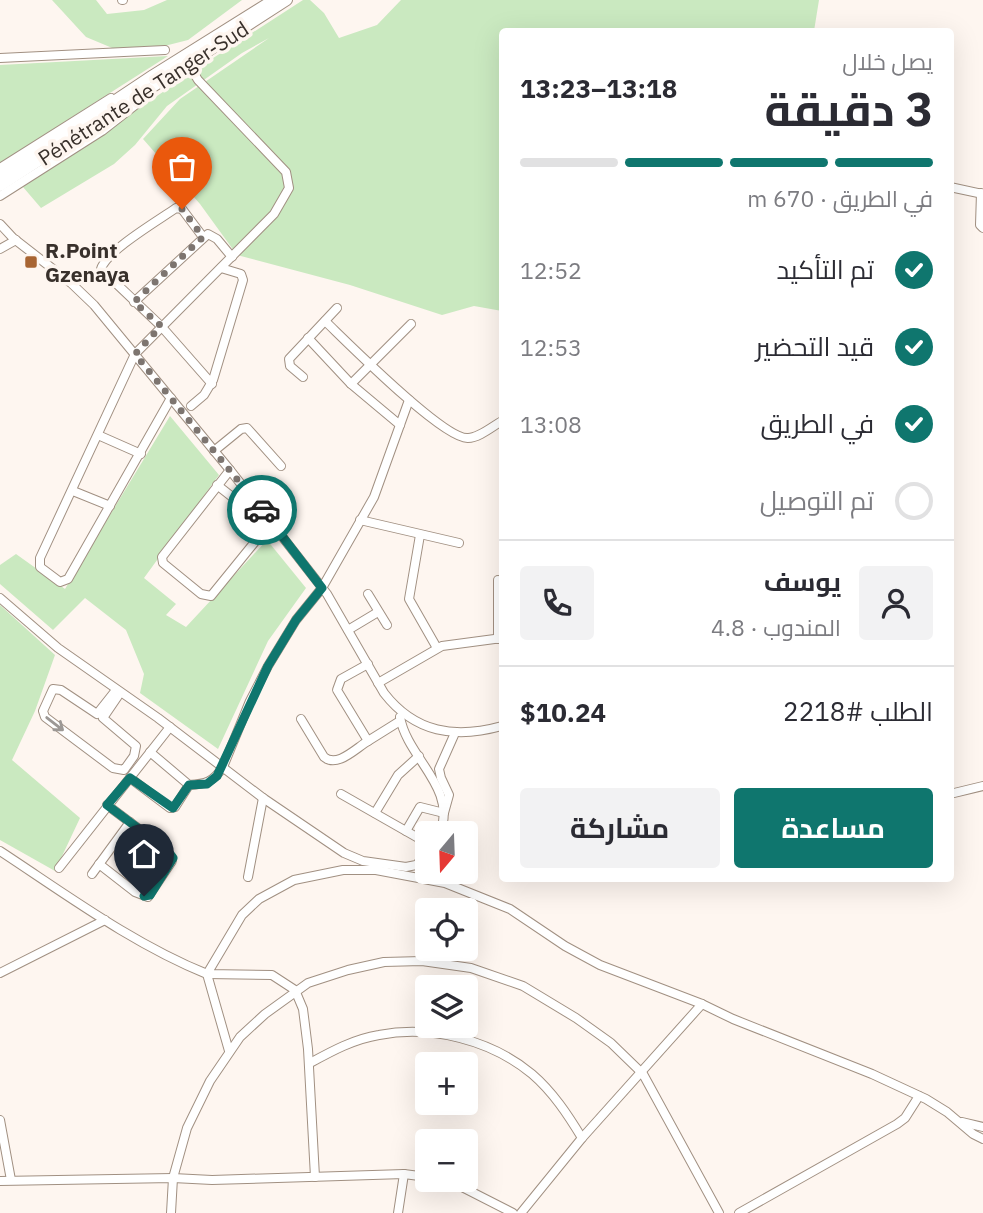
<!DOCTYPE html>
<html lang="ar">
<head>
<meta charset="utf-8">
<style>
	body { margin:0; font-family:"IBM Plex Sans",Cairo,sans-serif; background:#f2f2f3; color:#2b2b33; direction:rtl; height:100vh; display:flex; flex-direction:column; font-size:26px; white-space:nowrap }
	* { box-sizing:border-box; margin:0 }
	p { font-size:23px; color:#7c7c81 }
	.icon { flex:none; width:38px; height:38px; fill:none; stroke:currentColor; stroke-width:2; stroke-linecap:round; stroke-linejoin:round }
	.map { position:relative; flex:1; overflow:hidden; direction:ltr }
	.sheet { position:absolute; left:499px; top:28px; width:455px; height:854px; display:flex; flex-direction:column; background:#fff; border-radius:7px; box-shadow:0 7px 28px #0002; direction:rtl }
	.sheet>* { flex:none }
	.needle { width:46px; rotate:199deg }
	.tools { position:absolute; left:415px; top:821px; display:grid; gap:14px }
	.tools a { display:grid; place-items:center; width:63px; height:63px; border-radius:7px; background:#fff; box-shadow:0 7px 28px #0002; font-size:35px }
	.pin { position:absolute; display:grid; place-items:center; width:60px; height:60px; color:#fff; margin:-72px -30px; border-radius:50% 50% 50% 0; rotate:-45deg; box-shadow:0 0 7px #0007 }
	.pin .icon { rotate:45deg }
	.courier { position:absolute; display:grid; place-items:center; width:70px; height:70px; margin:-35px; border:5px solid #0f766e; border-radius:50%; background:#fff; color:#222; box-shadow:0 2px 9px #0007 }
	.overview em { font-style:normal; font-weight:700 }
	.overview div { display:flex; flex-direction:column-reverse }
	.overview { display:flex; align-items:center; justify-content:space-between; height:119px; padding:0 21px }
	h1 { font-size:46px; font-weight:700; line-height:52px }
	.bar { display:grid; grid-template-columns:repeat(4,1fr); gap:10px 7px; align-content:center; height:84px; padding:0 21px }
	.bar i { height:9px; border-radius:5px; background:#e1e1e2 }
	.bar .on { background:#0f766e }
	.bar p { grid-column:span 4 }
	.line { display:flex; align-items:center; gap:18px; padding:0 21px; border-top:2px solid #e1e1e2 }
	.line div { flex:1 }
	.round { display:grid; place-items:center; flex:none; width:74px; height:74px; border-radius:7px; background:#f2f2f3 }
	ol { padding:0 21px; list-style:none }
	li { display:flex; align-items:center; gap:21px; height:77px }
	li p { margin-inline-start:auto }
	li .icon { padding:7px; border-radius:50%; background:#0f766e; color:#fff; stroke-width:4 }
	li:last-child { color:#7c7c81 }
	li i { width:38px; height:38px; border:4px solid #e1e1e2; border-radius:50% }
	.primary-button { display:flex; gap:14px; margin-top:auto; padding:14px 21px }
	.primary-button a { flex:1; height:80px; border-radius:7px; background:#0f766e; color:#fff; font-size:28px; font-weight:700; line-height:80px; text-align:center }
	.primary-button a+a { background:#f2f2f3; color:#2b2b33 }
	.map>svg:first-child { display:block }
</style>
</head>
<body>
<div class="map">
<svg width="983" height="1213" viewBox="0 0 983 1213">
	<rect width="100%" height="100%" fill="#fef6f0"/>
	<g fill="#cae9c0">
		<polygon points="52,0 96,0 107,14 144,10 167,0 242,0 188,40 129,55 86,37"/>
		<polygon points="303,0 310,0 324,13 339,38 377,25 401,0 819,0 814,31 502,32 502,311 474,306 442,315 350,285 237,255 200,204 143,139 180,99 269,38 242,53 167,106 135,145 114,164 41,208 23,187 207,62"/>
		<polygon points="168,56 0,163 0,65"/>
		<polygon points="170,416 219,475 144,578 176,604 166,615 186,627 267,540 306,588 268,641 218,749 140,693 144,674 126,630 85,598 53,630 0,584 0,565 16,554 65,589"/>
		<polygon points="0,605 55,655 35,711 12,760 80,818 55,871 0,840"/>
	</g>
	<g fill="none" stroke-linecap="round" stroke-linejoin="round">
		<defs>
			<g id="minor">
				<polyline points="122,0 123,0"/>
				<polyline points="0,58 165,50"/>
				<polyline points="0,168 111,98"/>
				<polyline points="950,187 983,194"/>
				<polyline points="981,193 980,225 983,228"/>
				<polyline points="0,196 102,131 148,95"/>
				<path d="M0,224L13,238L71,283L94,305L230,470L327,594L384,693C415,733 455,739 502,726"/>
				<path d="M203,237L182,209L176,208C159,220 106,251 101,269L161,326L212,384"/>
				<polyline points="0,249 16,240"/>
				<polyline points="134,302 208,234 217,239 232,257"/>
				<path d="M325,321C346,341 444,440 468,438C479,438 493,426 502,421"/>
				<polyline points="308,338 351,384 400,425"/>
				<polyline points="303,377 290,366 289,359 337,308"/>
				<polyline points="351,384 411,324"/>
				<polyline points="171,398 68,579 60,582 40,567 40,558 135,354 274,214 289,188 286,172 198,80 189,65"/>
				<polyline points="191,406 204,395 213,380 243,280 241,274 221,268"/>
				<polyline points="98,435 141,454"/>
				<polyline points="214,451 241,429 247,428 281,466"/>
				<polyline points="230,470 162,557 163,563 201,594 211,596 271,522"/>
				<polyline points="217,485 245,507 251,508 255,502"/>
				<polyline points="73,491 110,506"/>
				<polyline points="360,520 459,543"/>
				<polyline points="420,535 409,599 437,648"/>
				<polyline points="368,594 387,625"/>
				<polyline points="0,598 58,648 158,718 263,798 344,853 363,861 406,867 416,865 427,855"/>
				<polyline points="348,630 378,612"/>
				<polyline points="498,639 498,580"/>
				<polyline points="368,664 341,679 337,690 368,741 400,721"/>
				<polyline points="378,683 442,646 502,638"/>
				<polyline points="116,690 97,714 61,690 53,689 43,711 45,717 113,768 124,770 134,756 136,746 103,718 120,693"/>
				<path d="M400,717C407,758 458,788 440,833"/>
				<path d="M301,719L324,757C337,768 355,749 368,741"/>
				<polyline points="130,778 170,808 175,807 189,785 150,752"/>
				<path d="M189,785C206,784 213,782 223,767L250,701L268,666L296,620L322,588L374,497L409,400"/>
				<polyline points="341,794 427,843"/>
				<polyline points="950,794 983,786"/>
				<polyline points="375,813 398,775 419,756"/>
				<polyline points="406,831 420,807 444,813 449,795 441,778 439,769 455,733"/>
				<path d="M0,851C67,895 133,944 207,974L229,1051"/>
				<polyline points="99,864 135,892 148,897 172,861 167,850 107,805"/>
				<polyline points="59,868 170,727"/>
				<polyline points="92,874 130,822"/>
				<polyline points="248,877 263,798"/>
				<polyline points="0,973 105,920"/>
				<path d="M310,1063C332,1051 354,1039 379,1035C432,1025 491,1040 532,1074C553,1092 568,1115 582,1138"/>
				<polyline points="0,1120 11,1180"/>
				<polyline points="962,1122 983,1127"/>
				<polyline points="315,1177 308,1049 303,1009 295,990 272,975 207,974 242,915 259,899 294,880 343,870 376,870 445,883 510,909 565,946 600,965 702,1004 733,1019 872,1074 926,1099 947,1112 973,1134 983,1139"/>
				<polyline points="436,1180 462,1187 513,1213"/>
				<polyline points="0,1181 173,1178 212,1180 404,1174 427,1177"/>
				<polyline points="171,1213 173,1178 187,1128 210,1081 240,1037 265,1014 308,983 348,970 384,962 422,961 471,968 523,986 576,1018 611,1043 643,1074 719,1213"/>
				<polyline points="398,1213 404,1174"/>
				<polyline points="521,1213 582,1138 702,1004"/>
				<polyline points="739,1213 897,1124 905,1118 919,1096"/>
			</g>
			<g id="highway">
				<polyline points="0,177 153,75 273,0"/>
				<polyline points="0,186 287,0"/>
			</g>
		</defs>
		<use href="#minor" stroke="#a19082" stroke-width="10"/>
		<use href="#highway" stroke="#a19082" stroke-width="12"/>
		<use href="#minor" stroke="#fff" stroke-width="8"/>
		<use href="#highway" stroke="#fff" stroke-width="10"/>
	</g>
	<defs><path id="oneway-shaft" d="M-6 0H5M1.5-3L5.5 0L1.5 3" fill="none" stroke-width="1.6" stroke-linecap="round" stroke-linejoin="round" transform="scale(1.75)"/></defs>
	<use stroke="#9c9895" href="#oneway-shaft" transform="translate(55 724) rotate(38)"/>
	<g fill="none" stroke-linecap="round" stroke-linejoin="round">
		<polyline stroke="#7d7570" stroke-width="7" stroke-dasharray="0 12.6" points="182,209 203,237 134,302 161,326 135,354 262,510"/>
		<polyline stroke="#0f766e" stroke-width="9" points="144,896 150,895 173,858 167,850 107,805 130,778 173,808 189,785 207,784 217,776 268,666 296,620 322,588 262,510"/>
	</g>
	<rect fill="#a86533" stroke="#fef6f0" stroke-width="2.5" x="24" y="255" width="14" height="14" rx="3.5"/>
	<g text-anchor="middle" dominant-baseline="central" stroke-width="7" stroke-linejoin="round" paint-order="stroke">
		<g font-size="21" fill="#38302b" stroke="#fef6f0">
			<text transform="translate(143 93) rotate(-33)">Pénétrante de Tanger-Sud</text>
		</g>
		<g font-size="21" font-weight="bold" fill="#38302b" stroke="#fef6f0" text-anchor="start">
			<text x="45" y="250">R.Point<tspan x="45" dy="24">Gzenaya</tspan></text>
		</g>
	</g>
</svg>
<div class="tools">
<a><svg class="needle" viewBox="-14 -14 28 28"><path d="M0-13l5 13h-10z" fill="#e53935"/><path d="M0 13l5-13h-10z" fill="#7c7c81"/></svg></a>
<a><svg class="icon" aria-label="locate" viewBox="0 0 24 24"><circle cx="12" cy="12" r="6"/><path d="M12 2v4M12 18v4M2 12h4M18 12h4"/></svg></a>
<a><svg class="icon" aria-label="layers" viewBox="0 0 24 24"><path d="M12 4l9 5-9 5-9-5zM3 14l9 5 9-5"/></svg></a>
<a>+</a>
<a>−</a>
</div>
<div class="pin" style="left:182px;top:209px;background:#ea580c"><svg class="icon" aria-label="bag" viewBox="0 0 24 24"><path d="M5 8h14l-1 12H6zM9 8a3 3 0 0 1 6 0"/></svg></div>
<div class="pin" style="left:144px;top:896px;background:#1f2937"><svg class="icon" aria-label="home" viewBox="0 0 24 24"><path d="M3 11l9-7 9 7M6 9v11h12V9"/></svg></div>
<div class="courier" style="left:262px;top:510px"><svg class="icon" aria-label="car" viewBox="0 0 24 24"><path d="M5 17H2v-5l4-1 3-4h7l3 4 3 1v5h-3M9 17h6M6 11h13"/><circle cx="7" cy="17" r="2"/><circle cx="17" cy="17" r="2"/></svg></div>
<section class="sheet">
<div class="overview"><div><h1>3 دقيقة</h1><p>يصل خلال</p></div><em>13:18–13:23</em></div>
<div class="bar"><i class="on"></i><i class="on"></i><i class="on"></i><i></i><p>في الطريق · 670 m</p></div>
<ol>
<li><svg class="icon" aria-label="check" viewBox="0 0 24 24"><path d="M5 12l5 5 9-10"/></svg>تم التأكيد<p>12:52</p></li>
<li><svg class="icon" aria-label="check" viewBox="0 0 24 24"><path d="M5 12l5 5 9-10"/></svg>قيد التحضير<p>12:53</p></li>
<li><svg class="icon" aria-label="check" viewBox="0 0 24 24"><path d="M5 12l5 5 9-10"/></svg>في الطريق<p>13:08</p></li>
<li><i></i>تم التوصيل</li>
</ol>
<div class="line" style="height:126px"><a class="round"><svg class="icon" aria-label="person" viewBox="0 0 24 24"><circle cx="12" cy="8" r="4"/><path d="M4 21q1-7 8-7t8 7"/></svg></a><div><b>يوسف</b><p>المندوب · 4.8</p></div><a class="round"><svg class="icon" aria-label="phone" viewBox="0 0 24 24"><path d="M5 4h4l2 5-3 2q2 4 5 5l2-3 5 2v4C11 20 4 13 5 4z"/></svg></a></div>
<div class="line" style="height:91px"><div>الطلب #2218</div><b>$10.24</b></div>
<div class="primary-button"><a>مساعدة</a><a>مشاركة</a></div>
</section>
</div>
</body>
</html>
